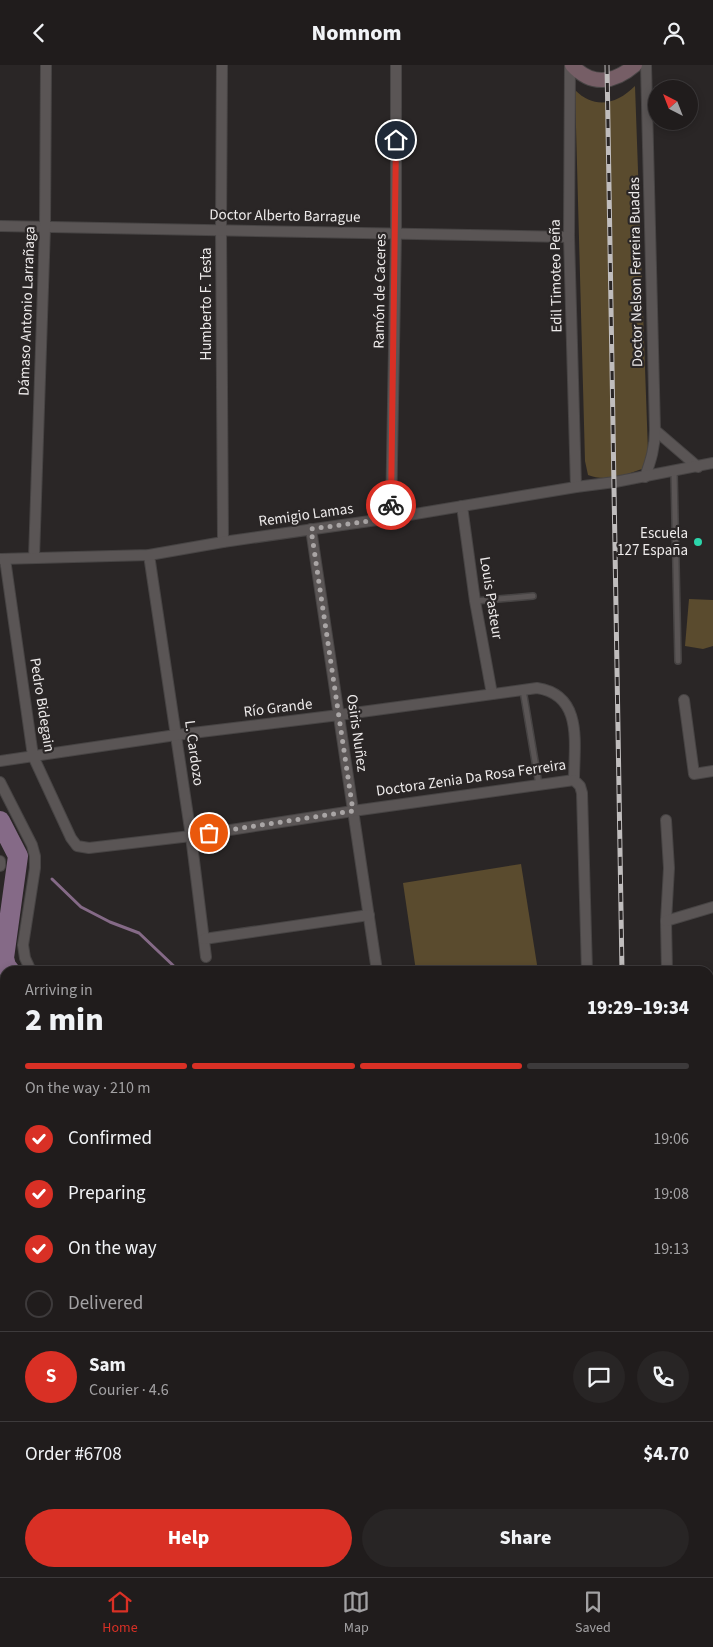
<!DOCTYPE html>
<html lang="en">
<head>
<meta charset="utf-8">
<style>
	body { margin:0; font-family:"Source Sans 3",sans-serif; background:#282525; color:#f1f3f6; height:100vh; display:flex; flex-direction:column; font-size:19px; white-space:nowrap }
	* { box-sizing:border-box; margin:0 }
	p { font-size:16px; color:#a2a1a3 }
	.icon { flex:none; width:28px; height:28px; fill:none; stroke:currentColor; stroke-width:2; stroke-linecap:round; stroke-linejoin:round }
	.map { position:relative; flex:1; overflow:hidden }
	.details { position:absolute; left:0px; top:901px; width:714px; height:611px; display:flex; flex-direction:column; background:#201c1c; border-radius:15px 15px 0 0; box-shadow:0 2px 8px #0003,0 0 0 1px #3d3a3b }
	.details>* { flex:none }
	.needle { width:32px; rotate:318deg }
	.buttons { position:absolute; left:648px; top:15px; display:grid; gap:10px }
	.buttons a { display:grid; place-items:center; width:50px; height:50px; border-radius:50%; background:#201c1c; box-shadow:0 2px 8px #0003,0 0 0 1px #3d3a3b; font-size:25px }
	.pin { position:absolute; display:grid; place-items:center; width:42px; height:42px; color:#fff; margin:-21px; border:2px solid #fff; border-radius:50%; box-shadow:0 1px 5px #0007 }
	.courier { position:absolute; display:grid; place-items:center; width:50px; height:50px; margin:-25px; border:4px solid #d93025; border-radius:50%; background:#fff; color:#222; box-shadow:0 1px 6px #0007 }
	.overview em { font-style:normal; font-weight:800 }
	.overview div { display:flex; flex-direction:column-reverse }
	.overview { display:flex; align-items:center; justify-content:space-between; height:85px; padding:0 25px }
	h1 { font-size:32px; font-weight:800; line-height:38px }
	.bar { display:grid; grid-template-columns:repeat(4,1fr); gap:8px 5px; align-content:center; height:60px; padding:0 25px }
	.bar i { height:6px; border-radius:4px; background:#3d3a3b }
	.bar .current { background:#d93025 }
	.bar p { grid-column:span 4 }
	.line { display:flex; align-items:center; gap:12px; padding:0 25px; border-top:1px solid #3d3a3b }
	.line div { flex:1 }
	.round { display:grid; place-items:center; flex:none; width:52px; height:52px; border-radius:26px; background:#282525 }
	ol { padding:0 25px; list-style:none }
	li { display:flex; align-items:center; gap:15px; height:55px }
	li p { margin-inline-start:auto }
	li .icon { padding:5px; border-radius:50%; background:#d93025; color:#fff; stroke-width:4 }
	li:last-child { color:#a2a1a3 }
	li i { width:28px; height:28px; border:2px solid #3d3a3b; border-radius:50% }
	.cta { display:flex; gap:10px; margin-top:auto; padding:10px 25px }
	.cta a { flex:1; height:58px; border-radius:30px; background:#d93025; color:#fff; font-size:20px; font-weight:800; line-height:58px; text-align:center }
	.cta a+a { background:#282525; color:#f1f3f6 }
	header { display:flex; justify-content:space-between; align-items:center; height:65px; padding:0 25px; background:#201c1c; font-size:22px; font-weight:800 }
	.dock { display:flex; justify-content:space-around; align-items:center; height:70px; border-top:1px solid #3d3a3b; background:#201c1c; font-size:14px; color:#a2a1a3 }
	.dock a { display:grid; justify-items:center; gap:2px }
	.dock .current { color:#d93025 }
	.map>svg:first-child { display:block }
</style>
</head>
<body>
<header><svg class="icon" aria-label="back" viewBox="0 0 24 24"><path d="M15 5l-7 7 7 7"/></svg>Nomnom<svg class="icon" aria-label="person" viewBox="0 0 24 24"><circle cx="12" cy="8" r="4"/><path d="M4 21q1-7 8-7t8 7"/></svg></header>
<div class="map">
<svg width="713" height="1512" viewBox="0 0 713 1512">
	<rect width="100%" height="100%" fill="#2a2626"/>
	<g fill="#5a4b2e">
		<path d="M635,21L648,387L642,404C625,410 605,417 588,410L585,396L575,25C595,45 617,39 635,21Z"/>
		<polygon points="689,534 713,535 713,581 703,584 685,581"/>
		<polygon points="521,799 538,906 416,906 403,818"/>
	</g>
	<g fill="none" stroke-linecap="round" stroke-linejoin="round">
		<g stroke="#856a87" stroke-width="3">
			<polyline points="52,814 81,842 110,857 139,868 179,906"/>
			<polyline points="709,1190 713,1189"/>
			<polyline points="121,1508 122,1512"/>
		</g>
		<polyline stroke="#856a87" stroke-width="20" points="0,756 18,791 4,893 6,901 10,906"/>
		<defs>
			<g id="lane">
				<polyline points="674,406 678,596"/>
				<polyline points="475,536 533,531"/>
				<polyline points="523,625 539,720"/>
				<polyline points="709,1446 713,1445"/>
			</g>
			<g id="street">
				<polyline points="222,0 221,164 223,477"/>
				<polyline points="570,0 569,172 576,422"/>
				<polyline points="0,161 569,172"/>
				<polyline points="655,365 698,402"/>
				<path d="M645,412C651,395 655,382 655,365L646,0"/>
				<polyline points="462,441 475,536 492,629"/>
				<polyline points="391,453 396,168 396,0"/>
				<polyline points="311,464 377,906"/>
				<polyline points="149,490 191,771 206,892"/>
				<polyline points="34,493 45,162 46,0"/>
				<polyline points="0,494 149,490 223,477 391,453 576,422 615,417 713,398"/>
				<polyline points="684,635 694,709 713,706"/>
				<path d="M0,696L176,670L339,650L537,623C584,630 574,680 574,715L353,746L191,771L89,783L77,781L71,773L33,691L5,494"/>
				<polyline points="574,715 580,721 582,728 587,906"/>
				<polyline points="0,717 32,780 35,791 35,803 23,880 25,893 31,906"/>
				<polyline points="666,755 669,803 666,856 667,906"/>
				<polyline points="0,796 0,801"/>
				<polyline points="666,856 713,842"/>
				<polyline points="204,874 369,850"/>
				<polyline points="0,1256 5,1256"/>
				<polyline points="0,1275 5,1287"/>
				<polyline points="709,1289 713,1290"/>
				<polyline points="0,1386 5,1385"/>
				<polyline points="103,1508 103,1512"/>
				<polyline points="141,1508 142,1512"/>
				<polyline points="435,1508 435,1512"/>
				<polyline points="678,1508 678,1512"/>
			</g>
			<g id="secondary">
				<path d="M572,0C592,22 614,18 635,0"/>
				<polyline points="0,940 5,953"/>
				<polyline points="0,984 5,996"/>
				<polyline points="492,1508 492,1512"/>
				<polyline points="550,1508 553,1512"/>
				<polyline points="228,1512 326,1508"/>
			</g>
		</defs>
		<use href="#lane" stroke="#474444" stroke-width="8"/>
		<use href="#street" stroke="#474444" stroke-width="12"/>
		<use href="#secondary" stroke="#474444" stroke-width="16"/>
		<use href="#lane" stroke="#5a5555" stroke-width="5"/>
		<use href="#street" stroke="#5a5555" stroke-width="10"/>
		<use href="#secondary" stroke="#765e66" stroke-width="14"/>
		<defs>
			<g id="rail">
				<polyline points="607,0 622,906"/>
				<polyline points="634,1508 635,1512"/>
			</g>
		</defs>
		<use href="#rail" stroke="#c0bdbd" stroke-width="5"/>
		<use href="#rail" stroke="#2a2626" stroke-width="3" stroke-dasharray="9" stroke-linecap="butt"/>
	</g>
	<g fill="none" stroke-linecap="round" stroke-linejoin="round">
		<polyline stroke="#a9a5a5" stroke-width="5" stroke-dasharray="0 9" points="209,768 353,746 311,464 391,453 391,440"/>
		<polyline stroke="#d93025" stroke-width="6" points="391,440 396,75"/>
	</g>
	<circle fill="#2cd5ab" stroke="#2a2626" stroke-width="2" cx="698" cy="477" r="5"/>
	<g text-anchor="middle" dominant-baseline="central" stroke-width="4.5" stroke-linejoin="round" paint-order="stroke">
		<g font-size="15" fill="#edeaea" stroke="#2a2626">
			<text transform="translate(285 151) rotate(1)">Doctor Alberto Barrague</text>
			<text transform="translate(636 207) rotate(-91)">Doctor Nelson Ferreira Buadas</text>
			<text transform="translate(556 211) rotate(-91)">Edil Timoteo Peña</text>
			<text transform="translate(380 226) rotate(-89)">Ramón de Caceres</text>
			<text transform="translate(206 239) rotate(-90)">Humberto F. Testa</text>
			<text transform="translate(27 246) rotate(-88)">Dámaso Antonio Larrañaga</text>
			<text transform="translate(306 450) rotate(-8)">Remigio Lamas</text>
			<text transform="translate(491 533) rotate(81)">Louis Pasteur</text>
			<text transform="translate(42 640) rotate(81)">Pedro Bidegain</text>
			<text transform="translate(278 643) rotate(-7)">Río Grande</text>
			<text transform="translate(357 668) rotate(82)">Osiris Nuñez</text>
			<text transform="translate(194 688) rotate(82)">L. Cardozo</text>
			<text transform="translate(471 713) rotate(-8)">Doctora Zenia Da Rosa Ferreira</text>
		</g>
		<g font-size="15" fill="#edeaea" stroke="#2a2626" text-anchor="end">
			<text x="688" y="468">Escuela<tspan x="688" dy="17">127 España</tspan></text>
		</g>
	</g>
</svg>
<div class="buttons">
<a><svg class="needle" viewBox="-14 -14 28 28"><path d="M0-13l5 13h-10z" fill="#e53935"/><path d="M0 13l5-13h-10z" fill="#a2a1a3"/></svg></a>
</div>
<div class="pin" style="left:209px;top:768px;background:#ea580c"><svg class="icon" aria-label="bag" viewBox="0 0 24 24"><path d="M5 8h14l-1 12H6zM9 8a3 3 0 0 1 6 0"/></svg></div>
<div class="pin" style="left:396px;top:75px;background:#1f2937"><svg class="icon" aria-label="home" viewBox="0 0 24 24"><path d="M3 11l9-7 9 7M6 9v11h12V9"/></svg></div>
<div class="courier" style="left:391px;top:440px"><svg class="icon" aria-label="bike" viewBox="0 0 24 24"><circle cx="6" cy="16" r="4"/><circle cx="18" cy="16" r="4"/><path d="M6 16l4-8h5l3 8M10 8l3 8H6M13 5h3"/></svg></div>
<section class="details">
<div class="overview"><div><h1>2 min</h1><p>Arriving in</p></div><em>19:29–19:34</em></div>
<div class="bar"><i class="current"></i><i class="current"></i><i class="current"></i><i></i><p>On the way · 210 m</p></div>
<ol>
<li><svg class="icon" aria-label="check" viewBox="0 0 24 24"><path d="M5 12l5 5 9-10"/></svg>Confirmed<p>19:06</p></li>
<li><svg class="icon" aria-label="check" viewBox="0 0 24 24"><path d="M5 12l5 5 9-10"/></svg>Preparing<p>19:08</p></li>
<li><svg class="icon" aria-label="check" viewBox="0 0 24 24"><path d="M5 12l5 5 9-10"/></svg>On the way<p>19:13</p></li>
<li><i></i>Delivered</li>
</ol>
<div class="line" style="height:90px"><b class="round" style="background:#d93025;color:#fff">S</b><div><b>Sam</b><p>Courier · 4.6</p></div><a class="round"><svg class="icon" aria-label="chat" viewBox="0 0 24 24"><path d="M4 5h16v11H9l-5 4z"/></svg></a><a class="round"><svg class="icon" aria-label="phone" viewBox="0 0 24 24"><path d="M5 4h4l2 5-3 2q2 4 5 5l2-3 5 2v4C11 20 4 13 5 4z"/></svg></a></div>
<div class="line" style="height:65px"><div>Order #6708</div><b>$4.70</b></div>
<div class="cta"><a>Help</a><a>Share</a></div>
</section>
</div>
<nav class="dock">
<a class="current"><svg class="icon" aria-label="home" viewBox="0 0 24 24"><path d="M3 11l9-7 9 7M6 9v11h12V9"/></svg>Home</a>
<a><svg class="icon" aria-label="map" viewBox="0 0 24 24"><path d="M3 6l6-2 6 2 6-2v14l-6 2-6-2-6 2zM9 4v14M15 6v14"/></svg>Map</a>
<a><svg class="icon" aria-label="saved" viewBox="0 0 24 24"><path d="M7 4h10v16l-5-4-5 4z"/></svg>Saved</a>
</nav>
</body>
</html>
